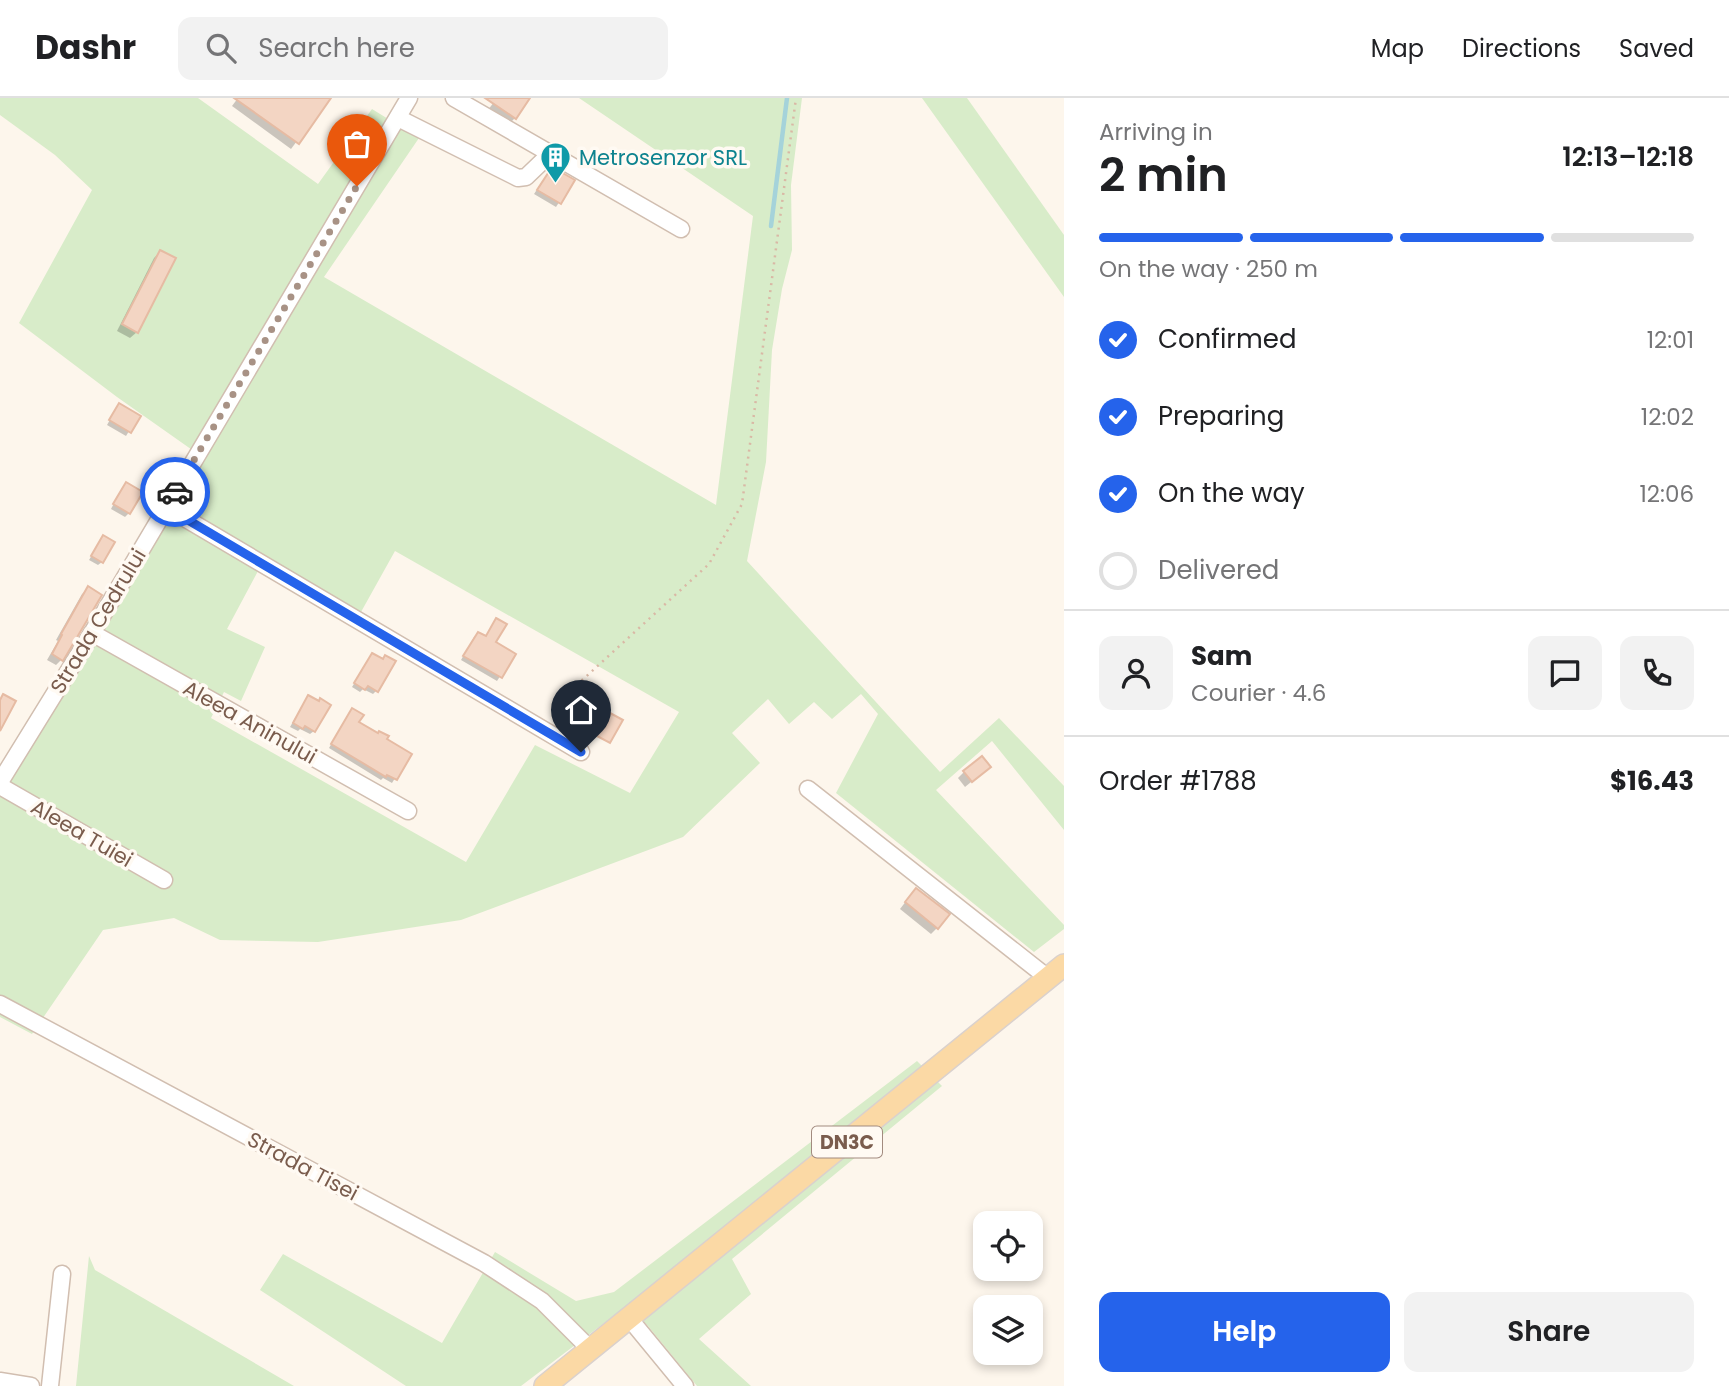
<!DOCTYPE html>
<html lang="en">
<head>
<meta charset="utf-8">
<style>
	body { margin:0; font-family:Poppins,sans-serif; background:#f2f2f2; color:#202124; height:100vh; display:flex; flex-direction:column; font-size:26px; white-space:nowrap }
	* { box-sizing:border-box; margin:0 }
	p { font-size:23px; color:#757577 }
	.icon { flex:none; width:38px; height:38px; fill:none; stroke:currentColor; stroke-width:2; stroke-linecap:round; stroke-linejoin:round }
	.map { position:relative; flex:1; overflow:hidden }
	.drawer { display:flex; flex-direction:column; background:#fff; width:665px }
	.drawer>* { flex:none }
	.controls { position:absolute; left:973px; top:1113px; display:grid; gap:14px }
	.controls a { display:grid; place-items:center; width:70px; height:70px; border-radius:14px; background:#fff; box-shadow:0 4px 10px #0003; font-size:35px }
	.pin { position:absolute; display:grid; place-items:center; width:60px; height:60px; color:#fff; margin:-72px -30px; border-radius:50% 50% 50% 0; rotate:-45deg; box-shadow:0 0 7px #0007 }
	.pin .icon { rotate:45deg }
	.courier { position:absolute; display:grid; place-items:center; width:70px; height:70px; margin:-35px; border:5px solid #2563eb; border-radius:50%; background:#fff; color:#222; box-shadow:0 2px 9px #0007 }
	.headline em { font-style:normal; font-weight:600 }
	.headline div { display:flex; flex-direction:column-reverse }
	.headline { display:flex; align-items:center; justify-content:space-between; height:119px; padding:0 35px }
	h1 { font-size:46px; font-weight:600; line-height:52px }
	.bar { display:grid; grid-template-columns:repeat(4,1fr); gap:10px 7px; align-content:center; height:84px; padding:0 35px }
	.bar i { height:9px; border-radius:5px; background:#e0e0e0 }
	.bar .current { background:#2563eb }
	.bar p { grid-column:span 4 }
	.line { display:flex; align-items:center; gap:18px; padding:0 35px; border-top:2px solid #e0e0e0 }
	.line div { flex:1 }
	.round { display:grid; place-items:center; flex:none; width:74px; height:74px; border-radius:14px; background:#f2f2f2 }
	ol { padding:0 35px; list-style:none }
	li { display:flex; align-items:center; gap:21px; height:77px }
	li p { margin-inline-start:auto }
	li .icon { padding:7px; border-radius:50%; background:#2563eb; color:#fff; stroke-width:4 }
	li:last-child { color:#757577 }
	li i { width:38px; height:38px; border:4px solid #e0e0e0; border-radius:50% }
	.action { display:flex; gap:14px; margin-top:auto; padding:14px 35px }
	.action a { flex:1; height:80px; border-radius:14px; background:#2563eb; color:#fff; font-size:28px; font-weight:600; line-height:80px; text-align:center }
	.action a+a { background:#f2f2f2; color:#202124 }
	header { display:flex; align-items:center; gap:42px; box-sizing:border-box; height:98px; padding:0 35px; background:#fff; border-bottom:2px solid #e0e0e0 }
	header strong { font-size:33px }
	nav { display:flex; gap:38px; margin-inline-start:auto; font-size:24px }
	.search { width:490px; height:63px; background:#f2f2f2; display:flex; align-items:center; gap:18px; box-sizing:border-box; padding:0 24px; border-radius:14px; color:#757577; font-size:26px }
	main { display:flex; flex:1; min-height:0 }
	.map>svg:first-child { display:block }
</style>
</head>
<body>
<header>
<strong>Dashr</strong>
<div class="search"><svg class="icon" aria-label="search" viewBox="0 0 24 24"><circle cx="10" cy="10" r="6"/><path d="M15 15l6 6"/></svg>Search here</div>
<nav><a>Map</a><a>Directions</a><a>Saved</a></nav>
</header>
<main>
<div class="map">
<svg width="1064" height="1288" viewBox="0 0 1064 1288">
	<rect width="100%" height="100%" fill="#fdf6ec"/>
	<g fill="#d8ecc9" fill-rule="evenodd">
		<path d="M0,0H198L318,86L372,11L419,40L324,179L716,407L753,118L579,0H802L791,87L792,152L782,191L772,252L766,364L747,463L940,674L999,620L1064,688V732L992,643L936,692L1064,827V831L1034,854L836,695L878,616L861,596L832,621L814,604L789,626L768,601L732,635L760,665L683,739L461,822L318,844L220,842L174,820L103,832L32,936L0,919V672L20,664L205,361L117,299L19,225L92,92L55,57L0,17ZM395,453L679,614L630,695L535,647L466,764L211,620L224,594L241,603L265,549L227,531L266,458L361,514Z"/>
		<polygon points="922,0 967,0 1064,137 1064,199"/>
		<polygon points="917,963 942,988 732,1161 751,1196 699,1241 751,1288 697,1288 648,1228 628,1207 521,1288 406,1288 260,1192 283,1156 442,1245 495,1154 576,1203 614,1194"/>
		<polygon points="89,1158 95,1172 294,1288 76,1288"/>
	</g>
	<g fill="#0003">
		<polygon points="238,0 329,0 291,51 232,8"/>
		<polygon points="497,0 525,0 515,20 509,26 488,12"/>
		<polygon points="548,75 573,83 556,109 534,96"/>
		<polygon points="160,154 137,234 130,240 117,233 154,160"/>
		<polygon points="116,311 138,319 126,338 107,327"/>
		<polygon points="122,390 129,415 125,419 111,411"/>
		<polygon points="103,439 102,464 98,467 89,462"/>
		<polygon points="88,491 61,562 56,567 47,562 58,543 56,542 82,496"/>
		<polygon points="493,525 494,545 514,557 497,583 461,562 474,539 478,536 485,540"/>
		<polygon points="372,557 376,593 373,596 363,591 360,594 352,589"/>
		<polygon points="305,603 314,633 310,636 300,631 298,633 290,629"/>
		<polygon points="349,616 357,625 410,656 392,685 383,680 381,682 329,650"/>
		<polygon points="964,674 982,675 965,689 958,680"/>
		<polygon points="910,798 937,830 931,836 900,811"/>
	</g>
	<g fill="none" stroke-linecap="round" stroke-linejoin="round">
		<polyline stroke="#a5d3da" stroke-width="4.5" points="771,128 787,0"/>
	</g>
	<g fill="#f3d5c3" stroke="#e6bba3" stroke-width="2">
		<polygon points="234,0 331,0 299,46"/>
		<polygon points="485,0 530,0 516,21"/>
		<polygon points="552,69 575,82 561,106 537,92"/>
		<polygon points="160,152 176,160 138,235 122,226"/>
		<polygon points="119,305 141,318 131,335 109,322"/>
		<polygon points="126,384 143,394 130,416 113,406"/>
		<polygon points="103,437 115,444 103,465 91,458"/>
		<polygon points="88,488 102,497 63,563 52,556 62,537 61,536"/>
		<polygon points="496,520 507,526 496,544 516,556 502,580 463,558 478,534 486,538"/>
		<polygon points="372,555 383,561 385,557 396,563 378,594 368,588 365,592 354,585"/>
		<polygon points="3,596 16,603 0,633 0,602"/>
		<polygon points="308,597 319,603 320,600 331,607 315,634 305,628 303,631 293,625"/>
		<polygon points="352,610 364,617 359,624 378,635 379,633 389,638 387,641 412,656 397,682 387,677 386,679 331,646"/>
		<polygon points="610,615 623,622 610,645 597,638"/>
		<polygon points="982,658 991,669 972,684 963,673"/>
		<polygon points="916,790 950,816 938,831 905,804"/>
	</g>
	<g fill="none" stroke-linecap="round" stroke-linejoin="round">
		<defs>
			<g id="minor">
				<polyline points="454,0 681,131"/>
				<polyline points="398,20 518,80 526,79 551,55"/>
				<polyline points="166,409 581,654"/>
				<polyline points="92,535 408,713"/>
				<polyline points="0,684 92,535 409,0"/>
				<polyline points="0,688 164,782"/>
				<polyline points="808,691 1048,880"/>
				<polyline points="0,906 484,1165 542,1203 591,1252"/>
				<polyline points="629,1220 685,1288"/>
				<polyline points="0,1283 31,1288"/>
				<polyline points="50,1288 62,1176"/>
			</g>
			<polyline id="major" points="545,1288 1064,867"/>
		</defs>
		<use href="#minor" stroke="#d1beb0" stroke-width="19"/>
		<use href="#major" stroke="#dad1cd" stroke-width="24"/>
		<polyline stroke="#d9b8a5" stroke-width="2.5" stroke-dasharray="2 5" stroke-linecap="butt" points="554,623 579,585 709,466 742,406 796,0"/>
		<use href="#minor" stroke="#fff" stroke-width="16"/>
		<use href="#major" stroke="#fbd9a5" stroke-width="21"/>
	</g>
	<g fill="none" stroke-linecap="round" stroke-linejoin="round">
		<polyline stroke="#a89285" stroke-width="7" stroke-dasharray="0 12.6" points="175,394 357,88"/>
		<polyline stroke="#2563eb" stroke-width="9" points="175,394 166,409 581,654"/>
	</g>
	<defs>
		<symbol id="building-pin" viewBox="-11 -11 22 30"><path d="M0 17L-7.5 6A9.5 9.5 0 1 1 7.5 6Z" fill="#0f9aa8" stroke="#fffaf3"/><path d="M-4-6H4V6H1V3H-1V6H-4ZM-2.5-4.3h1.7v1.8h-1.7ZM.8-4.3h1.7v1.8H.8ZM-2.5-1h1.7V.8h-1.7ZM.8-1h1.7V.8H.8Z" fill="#fff"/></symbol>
	</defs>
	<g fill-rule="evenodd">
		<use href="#building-pin" x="538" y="42" width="35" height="47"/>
	</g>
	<g text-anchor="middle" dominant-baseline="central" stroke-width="7" stroke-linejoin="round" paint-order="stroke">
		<rect fill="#fffaf3" stroke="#a28b7f" stroke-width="2" x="812" y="1028.5" width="70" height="31" rx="5"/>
		<g font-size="19" font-weight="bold" fill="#7a5c4d">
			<text x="847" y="1044">DN3C</text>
		</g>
		<g font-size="21" fill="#0d838f" stroke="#fffaf3" text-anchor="start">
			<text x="579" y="59">Metrosenzor SRL</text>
		</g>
		<g font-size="21" fill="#7a5c4d" stroke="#fffaf3">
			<text transform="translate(98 523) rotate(-59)">Strada Cedrului</text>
			<text transform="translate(250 624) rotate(29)">Aleea Aninului</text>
			<text transform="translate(82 735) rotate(30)">Aleea Tuiei</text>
			<text transform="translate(303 1068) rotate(28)">Strada Tisei</text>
		</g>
	</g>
</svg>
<div class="controls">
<a><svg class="icon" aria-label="locate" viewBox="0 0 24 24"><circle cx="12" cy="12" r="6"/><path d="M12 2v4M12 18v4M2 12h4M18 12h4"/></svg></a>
<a><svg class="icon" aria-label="layers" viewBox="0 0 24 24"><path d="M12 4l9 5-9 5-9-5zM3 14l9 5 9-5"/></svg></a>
</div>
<div class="pin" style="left:357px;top:88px;background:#ea580c"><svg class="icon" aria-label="bag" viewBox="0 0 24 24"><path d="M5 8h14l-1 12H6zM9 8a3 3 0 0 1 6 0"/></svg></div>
<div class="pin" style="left:581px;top:654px;background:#1f2937"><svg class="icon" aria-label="home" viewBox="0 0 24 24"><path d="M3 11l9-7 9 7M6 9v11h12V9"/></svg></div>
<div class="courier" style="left:175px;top:394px"><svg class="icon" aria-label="car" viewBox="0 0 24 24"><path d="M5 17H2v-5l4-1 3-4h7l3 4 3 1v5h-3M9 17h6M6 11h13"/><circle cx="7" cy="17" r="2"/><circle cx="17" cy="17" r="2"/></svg></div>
</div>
<section class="drawer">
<div class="headline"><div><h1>2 min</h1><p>Arriving in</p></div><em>12:13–12:18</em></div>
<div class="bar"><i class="current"></i><i class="current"></i><i class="current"></i><i></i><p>On the way · 250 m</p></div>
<ol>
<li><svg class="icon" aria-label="check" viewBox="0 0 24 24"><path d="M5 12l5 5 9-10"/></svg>Confirmed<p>12:01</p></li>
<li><svg class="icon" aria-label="check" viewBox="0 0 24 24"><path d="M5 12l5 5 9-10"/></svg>Preparing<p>12:02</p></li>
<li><svg class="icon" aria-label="check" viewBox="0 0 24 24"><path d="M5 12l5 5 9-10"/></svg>On the way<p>12:06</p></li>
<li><i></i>Delivered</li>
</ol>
<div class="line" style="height:126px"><a class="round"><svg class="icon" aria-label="person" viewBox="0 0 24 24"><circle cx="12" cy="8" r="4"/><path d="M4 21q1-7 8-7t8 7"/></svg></a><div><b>Sam</b><p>Courier · 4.6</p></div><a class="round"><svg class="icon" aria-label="chat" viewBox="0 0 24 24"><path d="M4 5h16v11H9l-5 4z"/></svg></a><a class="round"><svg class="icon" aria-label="phone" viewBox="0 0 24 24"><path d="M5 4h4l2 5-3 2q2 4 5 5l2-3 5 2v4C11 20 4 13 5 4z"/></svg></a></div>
<div class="line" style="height:91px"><div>Order #1788</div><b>$16.43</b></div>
<div class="action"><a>Help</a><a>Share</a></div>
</section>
</main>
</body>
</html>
